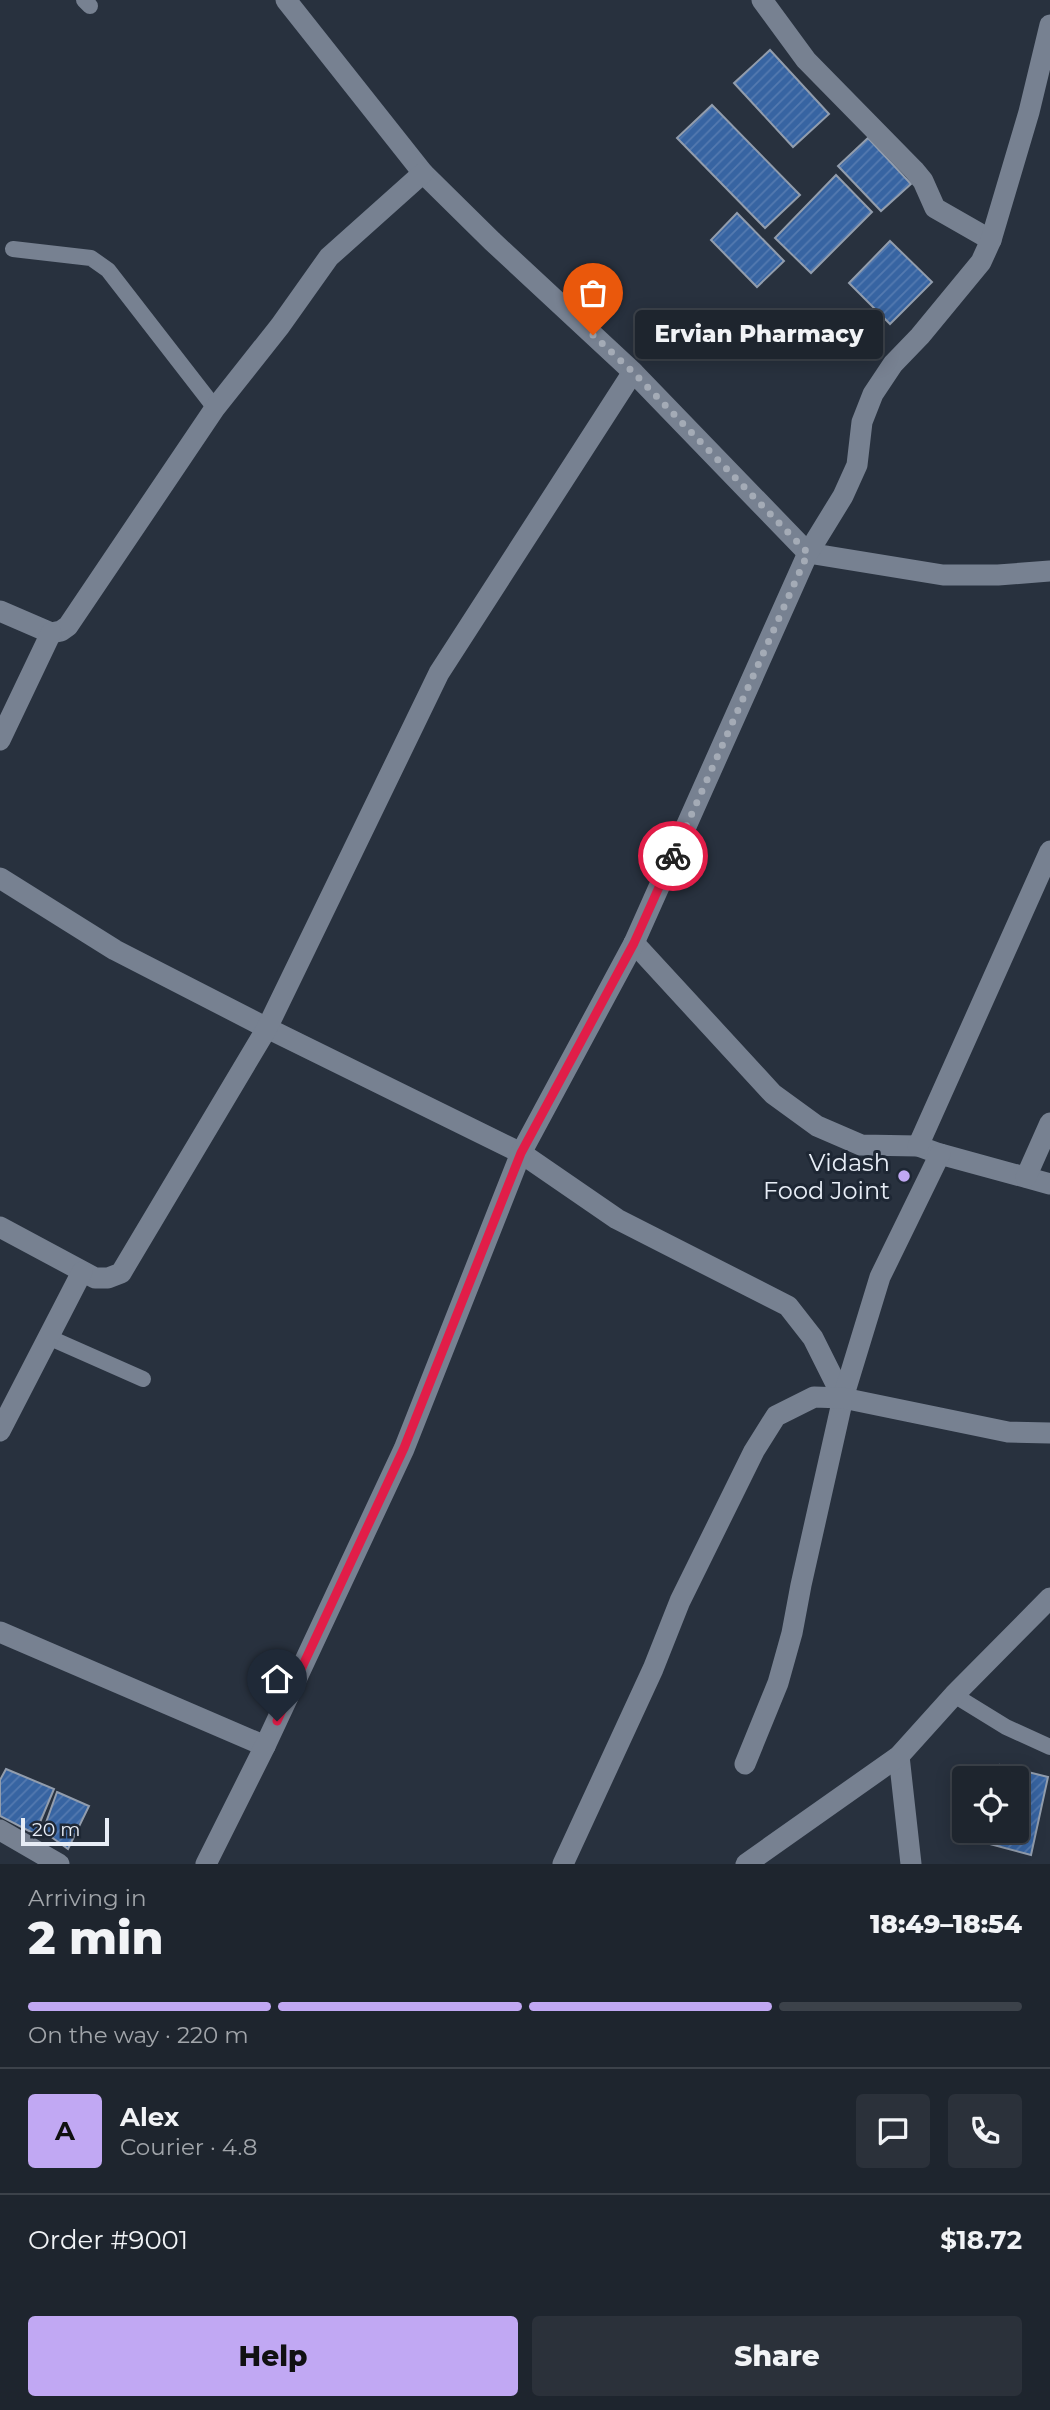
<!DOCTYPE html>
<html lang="en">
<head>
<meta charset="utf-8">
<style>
	body { margin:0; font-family:Montserrat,sans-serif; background:#2b313a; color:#f1f3f6; height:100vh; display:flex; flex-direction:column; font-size:26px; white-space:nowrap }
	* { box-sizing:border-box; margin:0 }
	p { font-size:23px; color:#a1a5aa }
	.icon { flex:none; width:38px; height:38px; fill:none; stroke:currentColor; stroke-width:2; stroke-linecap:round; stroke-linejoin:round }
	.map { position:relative; height:1864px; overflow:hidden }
	.side { display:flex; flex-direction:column; background:#1e252e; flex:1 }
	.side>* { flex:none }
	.buttons { position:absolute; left:952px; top:1766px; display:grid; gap:14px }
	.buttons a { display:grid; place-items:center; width:77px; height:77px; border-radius:7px; background:#1e252e; box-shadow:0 4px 18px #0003,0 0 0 2px #3c424a; font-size:35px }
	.scale { position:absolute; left:21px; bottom:18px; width:88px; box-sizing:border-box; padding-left:7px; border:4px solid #e7edf6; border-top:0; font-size:19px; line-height:24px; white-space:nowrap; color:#e7edf6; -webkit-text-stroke:5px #1e2734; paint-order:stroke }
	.pin { position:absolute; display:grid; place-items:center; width:60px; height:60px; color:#fff; margin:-72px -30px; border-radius:50% 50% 50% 0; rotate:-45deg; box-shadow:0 0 7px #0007 }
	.pin .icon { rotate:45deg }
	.courier { position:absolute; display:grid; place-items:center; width:70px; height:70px; margin:-35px; border:5px solid #e11d48; border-radius:50%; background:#fff; color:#222; box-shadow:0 2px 9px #0007 }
	.bubble { position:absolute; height:49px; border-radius:7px; background:#1e252e; box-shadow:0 4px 18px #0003,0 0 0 2px #3c424a; font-size:23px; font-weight:800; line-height:49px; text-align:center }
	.summary em { font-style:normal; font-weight:800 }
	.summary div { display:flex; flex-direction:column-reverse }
	.summary { display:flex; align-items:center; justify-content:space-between; height:119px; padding:0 28px }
	h1 { font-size:46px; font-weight:800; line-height:52px }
	.bar { display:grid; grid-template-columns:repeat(4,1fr); gap:10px 7px; align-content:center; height:84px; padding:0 28px }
	.bar i { height:9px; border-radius:5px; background:#3c424a }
	.bar .selected { background:#c1a8f3 }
	.bar p { grid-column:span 4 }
	.line { display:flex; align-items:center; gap:18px; padding:0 28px; border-top:2px solid #3c424a }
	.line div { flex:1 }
	.round { display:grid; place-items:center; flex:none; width:74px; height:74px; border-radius:7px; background:#2b313a }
	.cta { display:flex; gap:14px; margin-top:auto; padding:14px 28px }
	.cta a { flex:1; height:80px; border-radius:7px; background:#c1a8f3; color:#111; font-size:28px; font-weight:800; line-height:80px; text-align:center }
	.cta a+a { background:#2b313a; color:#f1f3f6 }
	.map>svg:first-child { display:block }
</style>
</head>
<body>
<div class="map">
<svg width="1050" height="1864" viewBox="0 0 1050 1864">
	<defs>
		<pattern id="building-hatch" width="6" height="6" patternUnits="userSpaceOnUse" patternTransform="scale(1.75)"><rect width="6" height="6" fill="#3764a2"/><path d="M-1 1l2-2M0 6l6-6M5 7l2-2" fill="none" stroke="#547ab0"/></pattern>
	</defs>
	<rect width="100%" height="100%" fill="#28313e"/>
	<g fill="url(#building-hatch)" stroke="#929dad" stroke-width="2">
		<polygon points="770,50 829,114 793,147 734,83"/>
		<polygon points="712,105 800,195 765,228 677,138"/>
		<polygon points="868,138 911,184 881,211 838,166"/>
		<polygon points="836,175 872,212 811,273 775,238"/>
		<polygon points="737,213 784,261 757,287 711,240"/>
		<polygon points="890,241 932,282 890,324 849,283"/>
		<polygon points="1000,1765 1048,1777 1031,1855 986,1843 988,1830 1017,1830 1017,1778 997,1778"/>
		<polygon points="6,1769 54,1789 35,1834 0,1816 0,1780"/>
		<polygon points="57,1792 89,1806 68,1849 43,1831"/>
	</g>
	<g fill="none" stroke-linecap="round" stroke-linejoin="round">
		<g stroke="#778191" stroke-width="16">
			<polyline points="84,0 90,6"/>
			<polyline points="13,249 91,258 108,270 215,408"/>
			<polyline points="48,1337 143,1379"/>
			<polyline points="954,1695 1006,1727 1050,1747"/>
		</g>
		<g stroke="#778191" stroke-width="21">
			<polyline points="286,0 423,173 492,241 633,372 808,553 943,575 998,575 1050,571"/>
			<polyline points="762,0 806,60 914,170 923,181 935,208 991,240"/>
			<polyline points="0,611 51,633 61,631 68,626 215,408 280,326 329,257 423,173"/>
			<polyline points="0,740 51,633"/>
			<polyline points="0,878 115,950 267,1028 521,1153 617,1219 788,1306 813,1338 843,1398"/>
			<polyline points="634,943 773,1094 817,1126 861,1145 918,1146 940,1154 1050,1184"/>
			<polyline points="918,1146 1050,851"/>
			<polyline points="1026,1177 1050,1123"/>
			<polyline points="0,1227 95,1278 108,1278 121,1273 267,1028 439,673 633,372"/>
			<polyline points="0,1431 82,1272"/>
			<polyline points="0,1632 265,1746"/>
			<polyline points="899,1756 911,1864"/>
			<polyline points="745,1764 778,1683 792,1633 801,1585 843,1398 880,1277 940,1154"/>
			<polyline points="0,1830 59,1864"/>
			<polyline points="206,1864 265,1746 404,1449 521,1153 634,943 808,553 843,496 857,465 862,422 873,394 893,364 920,336 981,262 991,240 1029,112 1050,25"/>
			<polyline points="563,1864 653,1669 680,1601 754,1451 776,1416 814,1397 843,1398 1008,1432 1050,1433"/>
			<polyline points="746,1864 899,1756 954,1695 1050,1598"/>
		</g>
	</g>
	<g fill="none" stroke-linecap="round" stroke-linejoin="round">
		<polyline stroke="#a4abb6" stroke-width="7" stroke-dasharray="0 12.6" points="593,335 633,372 808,553 673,856"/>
		<polyline stroke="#e11d48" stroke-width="9" points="277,1721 404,1448 521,1153 634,943 673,856"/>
	</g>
	<circle fill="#c1a8f3" stroke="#1e2734" stroke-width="2.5" cx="904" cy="1176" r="7"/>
	<g text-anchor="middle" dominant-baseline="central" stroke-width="6" stroke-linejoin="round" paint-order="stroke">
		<g font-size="24" fill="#e7edf6" stroke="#1e2734" text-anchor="end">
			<text x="890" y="1162">Vidash<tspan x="890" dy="28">Food Joint</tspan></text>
		</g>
	</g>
</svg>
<div class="buttons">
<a><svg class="icon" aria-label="locate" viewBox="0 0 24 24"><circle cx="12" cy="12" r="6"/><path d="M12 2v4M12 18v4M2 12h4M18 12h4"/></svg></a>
</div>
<div class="scale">20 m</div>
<div class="pin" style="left:593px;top:335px;background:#ea580c"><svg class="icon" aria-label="bag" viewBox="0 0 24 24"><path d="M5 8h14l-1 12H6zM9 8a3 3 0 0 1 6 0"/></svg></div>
<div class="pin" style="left:277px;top:1721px;background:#1f2937"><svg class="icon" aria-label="home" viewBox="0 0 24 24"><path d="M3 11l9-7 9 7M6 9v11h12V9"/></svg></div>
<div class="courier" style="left:673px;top:856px"><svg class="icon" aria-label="bike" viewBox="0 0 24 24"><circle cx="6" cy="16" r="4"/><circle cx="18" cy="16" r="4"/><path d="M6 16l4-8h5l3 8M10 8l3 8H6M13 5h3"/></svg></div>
<div class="bubble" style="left:635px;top:310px;width:248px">Ervian Pharmacy</div>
</div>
<section class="side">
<div class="summary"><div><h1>2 min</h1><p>Arriving in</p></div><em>18:49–18:54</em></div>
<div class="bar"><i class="selected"></i><i class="selected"></i><i class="selected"></i><i></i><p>On the way · 220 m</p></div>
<div class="line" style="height:126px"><b class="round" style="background:#c1a8f3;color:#111">A</b><div><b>Alex</b><p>Courier · 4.8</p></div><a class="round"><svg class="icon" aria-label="chat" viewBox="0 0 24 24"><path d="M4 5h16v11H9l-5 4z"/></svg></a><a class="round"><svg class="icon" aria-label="phone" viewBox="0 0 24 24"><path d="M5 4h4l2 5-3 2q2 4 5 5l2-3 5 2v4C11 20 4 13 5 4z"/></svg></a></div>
<div class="line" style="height:91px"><div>Order #9001</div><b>$18.72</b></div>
<div class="cta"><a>Help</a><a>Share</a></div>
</section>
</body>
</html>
